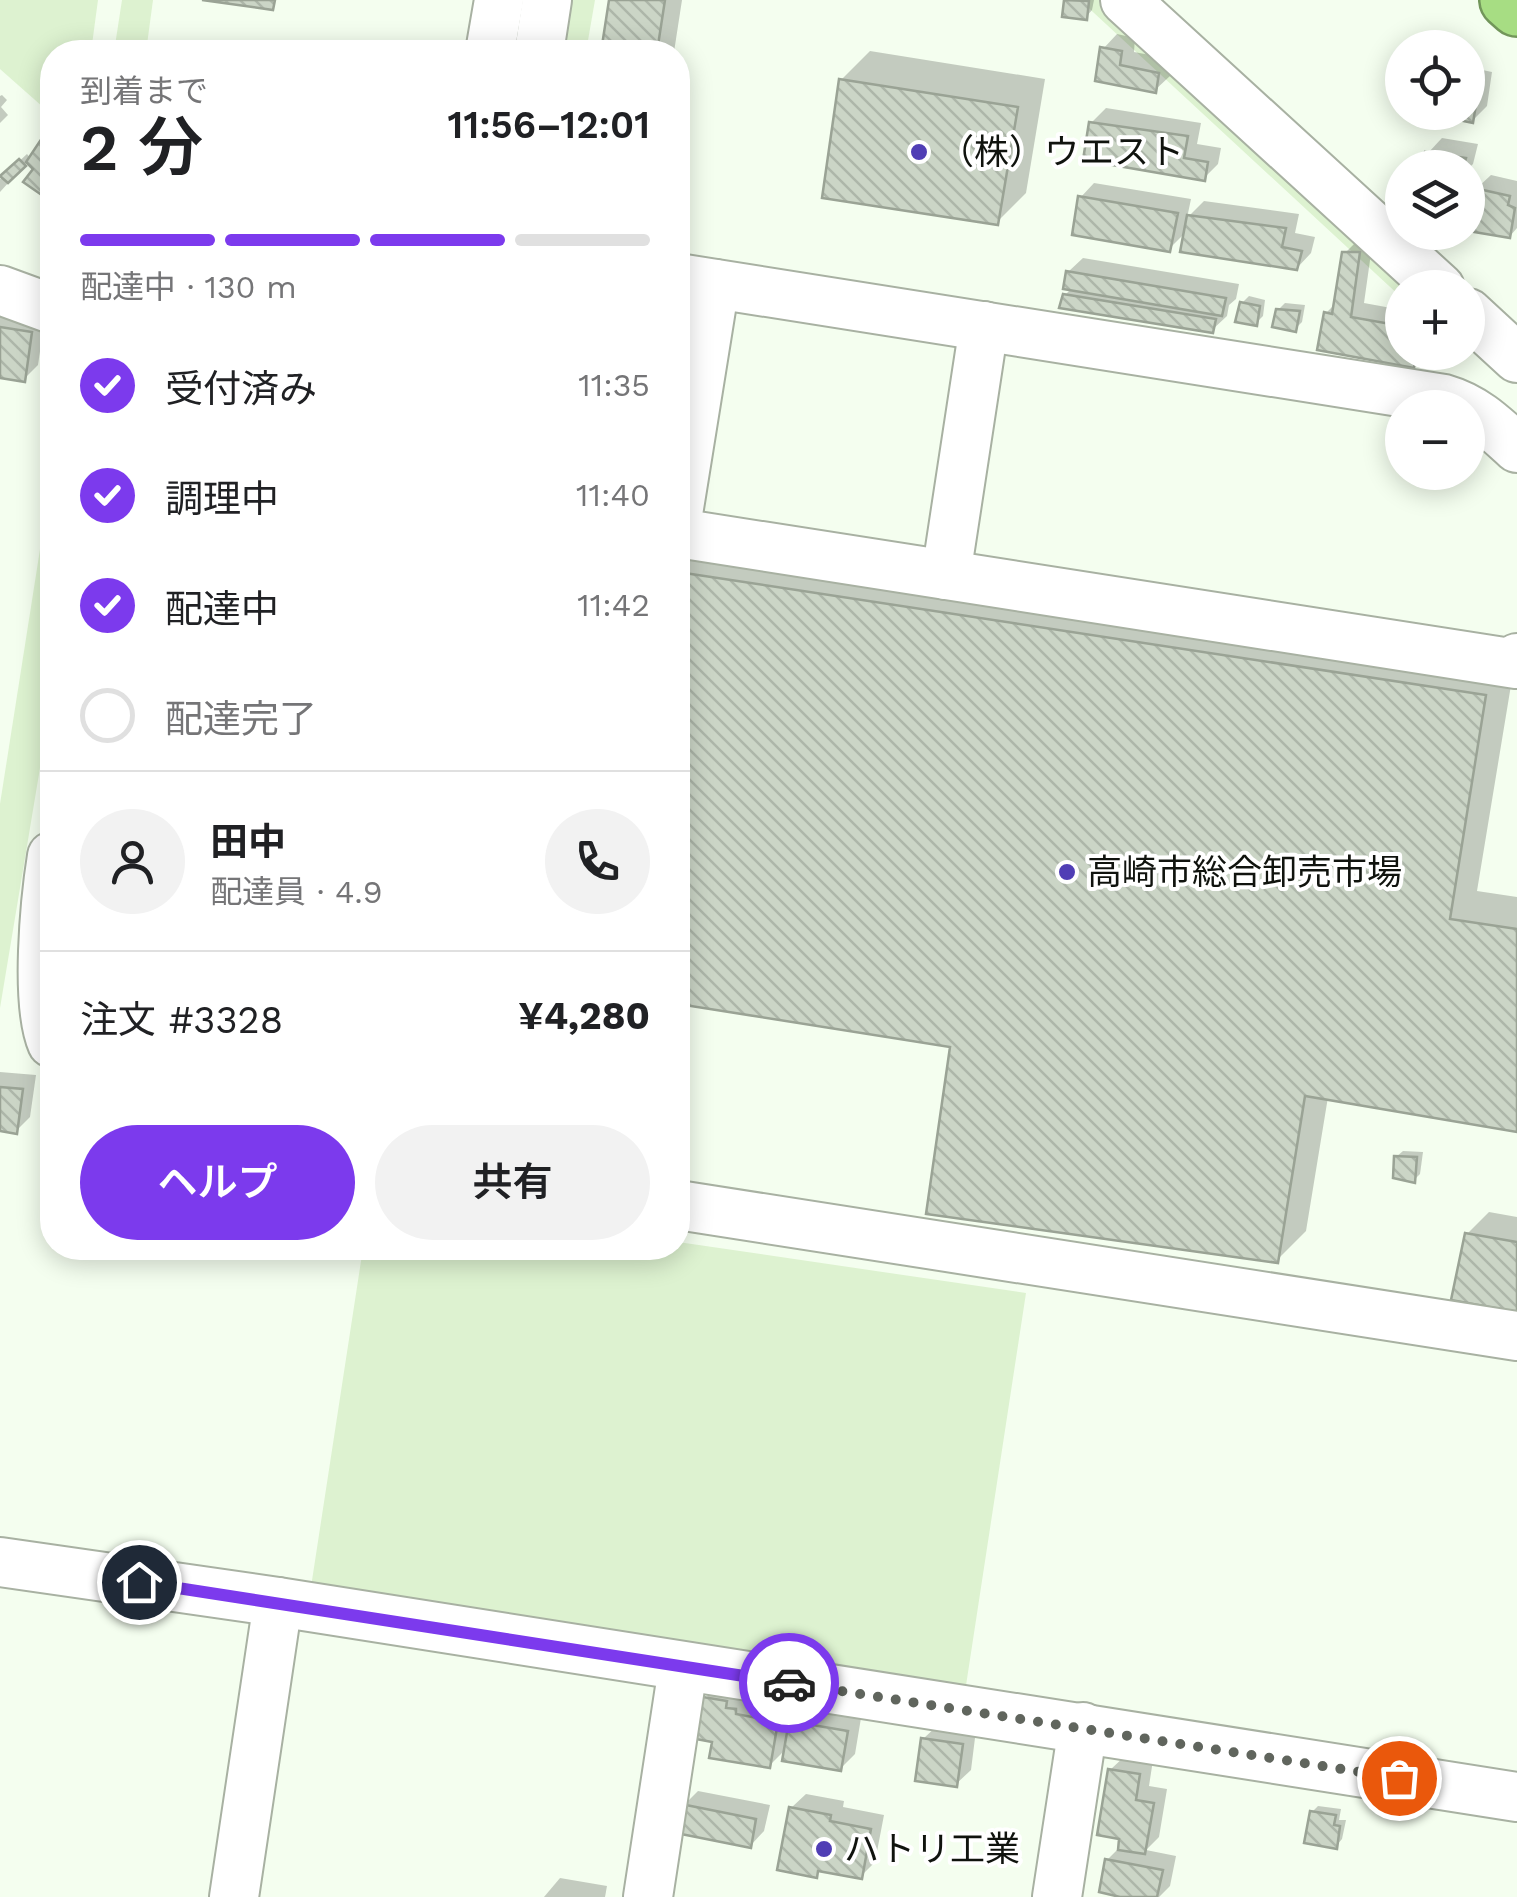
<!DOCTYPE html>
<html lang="ja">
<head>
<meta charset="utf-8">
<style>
	body { margin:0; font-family:"Work Sans","Noto Sans JP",sans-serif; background:#f2f2f2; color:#202124; height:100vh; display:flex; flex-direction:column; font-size:38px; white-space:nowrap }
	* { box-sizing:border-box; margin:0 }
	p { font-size:32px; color:#757577 }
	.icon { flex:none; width:55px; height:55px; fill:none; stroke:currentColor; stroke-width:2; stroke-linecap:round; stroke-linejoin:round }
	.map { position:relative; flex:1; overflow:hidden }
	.drawer { position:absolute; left:40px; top:40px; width:650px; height:1220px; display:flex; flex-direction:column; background:#fff; border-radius:40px; box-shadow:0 5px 25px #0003 }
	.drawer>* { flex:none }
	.fabs { position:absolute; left:1385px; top:30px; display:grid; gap:20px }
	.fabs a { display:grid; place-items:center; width:100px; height:100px; border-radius:50%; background:#fff; box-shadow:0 5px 25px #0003; font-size:50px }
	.pin { position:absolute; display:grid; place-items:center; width:85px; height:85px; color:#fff; margin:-42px; border:5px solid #fff; border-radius:50%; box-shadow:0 2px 10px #0007 }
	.courier { position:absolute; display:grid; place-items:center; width:100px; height:100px; margin:-50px; border:8px solid #7c3aed; border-radius:50%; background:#fff; color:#222; box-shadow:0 2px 12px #0007 }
	.summary em { font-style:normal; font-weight:600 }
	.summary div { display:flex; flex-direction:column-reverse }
	.summary { display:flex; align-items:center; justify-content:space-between; height:170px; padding:0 40px }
	h1 { font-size:65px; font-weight:600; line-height:75px }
	.bar { display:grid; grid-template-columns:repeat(4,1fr); gap:15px 10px; align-content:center; height:120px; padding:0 40px }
	.bar i { height:12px; border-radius:8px; background:#e0e0e0 }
	.bar .active { background:#7c3aed }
	.bar p { grid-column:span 4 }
	.line { display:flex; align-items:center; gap:25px; padding:0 40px; border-top:2px solid #e0e0e0 }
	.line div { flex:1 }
	.round { display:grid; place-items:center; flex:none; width:105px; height:105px; border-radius:52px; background:#f2f2f2 }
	ol { padding:0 40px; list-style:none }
	li { display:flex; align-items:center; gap:30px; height:110px }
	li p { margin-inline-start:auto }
	li .icon { padding:10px; border-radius:50%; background:#7c3aed; color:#fff; stroke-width:4 }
	li:last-child { color:#757577 }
	li i { width:55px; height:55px; border:5px solid #e0e0e0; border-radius:50% }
	.button { display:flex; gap:20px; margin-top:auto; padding:20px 40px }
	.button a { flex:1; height:115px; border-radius:60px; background:#7c3aed; color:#fff; font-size:40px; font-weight:600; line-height:115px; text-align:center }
	.button a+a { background:#f2f2f2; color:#202124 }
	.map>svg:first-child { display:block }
</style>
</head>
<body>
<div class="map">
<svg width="1517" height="1897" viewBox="0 0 1517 1897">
	<defs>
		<pattern id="building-back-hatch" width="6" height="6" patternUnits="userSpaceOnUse" patternTransform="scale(2.5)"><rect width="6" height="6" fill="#cbd5c6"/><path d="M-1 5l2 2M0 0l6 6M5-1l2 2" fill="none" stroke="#adb6a9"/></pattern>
	</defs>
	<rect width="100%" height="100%" fill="#f4feef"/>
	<g fill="#ddf2d0">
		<polygon points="0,0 98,0 91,52 52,52 52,115 0,69"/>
		<polygon points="122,0 153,0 146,52 114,52"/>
		<polygon points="570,0 595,0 586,52 562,52"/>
		<polygon points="1080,0 1104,0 1420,287 1402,288 1402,298"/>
		<polygon points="52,473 52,696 0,1008 0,804"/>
		<polygon points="678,1242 1026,1293 965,1692 311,1587 363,1248 678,1248"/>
	</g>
	<g fill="#0003">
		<polygon points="612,0 682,0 674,52 604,52"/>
		<polygon points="1067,0 1094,0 1092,10 1086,17 1065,15"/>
		<polygon points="1117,34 1135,38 1134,52 1172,59 1170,76 1155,90 1098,79 1103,49"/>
		<polygon points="870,51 1045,79 1026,193 997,222 841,80"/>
		<polygon points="1468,67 1492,72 1487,106 1473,120 1435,112 1468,112"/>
		<polygon points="2,95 7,100 1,107 8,115 0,123 0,96"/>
		<polygon points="1106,108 1201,123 1197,144 1221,148 1218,164 1204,178 1091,123"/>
		<polygon points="52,132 52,190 46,195 37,169 28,161 0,192 0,179 27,154 31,159"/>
		<polygon points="1442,138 1478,144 1473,164 1468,169 1425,168 1428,153"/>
		<polygon points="1491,175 1517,181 1517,228 1510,236 1476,189"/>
		<polygon points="1468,177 1472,179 1468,198"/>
		<polygon points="1094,183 1191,199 1187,218 1204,201 1299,214 1295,233 1315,237 1311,253 1297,268 1186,232 1169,249 1080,198"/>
		<polygon points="1359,239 1373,239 1364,303 1402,310 1402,352 1426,352 1413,365 1326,313 1336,303 1345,253"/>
		<polygon points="1083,258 1239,284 1236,299 1229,305 1227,316 1212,330 1065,295 1072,288 1068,272"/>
		<polygon points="1249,296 1265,300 1263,316 1256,323 1242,303"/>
		<polygon points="1285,303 1305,305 1302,322 1295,329 1278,310"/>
		<polygon points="0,312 45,318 38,365 24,379 0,375"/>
		<polygon points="678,540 1514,667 1477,891 1517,897 1517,1130 1328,1097 1306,1231 1277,1260 953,1045 678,1001"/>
		<polygon points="0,1072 36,1075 30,1117 16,1131 0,1129"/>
		<polygon points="1403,1151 1423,1152 1420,1174 1414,1180 1396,1157"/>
		<polygon points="1489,1212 1517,1217 1517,1309 1467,1234"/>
		<polygon points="720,1683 750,1696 749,1701 791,1708 788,1725 806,1707 861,1718 855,1754 840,1769 787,1748 769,1766 715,1740 706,1698"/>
		<polygon points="938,1725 976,1730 971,1770 956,1784 923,1739"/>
		<polygon points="1125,1756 1153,1760 1149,1786 1167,1789 1159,1837 1146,1850 1176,1856 1170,1886 1159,1897 1123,1897 1107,1860 1120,1847 1110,1770"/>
		<polygon points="698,1791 770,1805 764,1831 750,1846 684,1805"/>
		<polygon points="806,1794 844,1801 843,1807 884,1815 875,1862 861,1876 822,1869 816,1875 791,1808"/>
		<polygon points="1318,1806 1341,1809 1339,1820 1346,1820 1342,1839 1336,1846 1312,1812"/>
		<polygon points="560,1878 607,1886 605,1897 544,1897"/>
	</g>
	<g fill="url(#building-back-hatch)" stroke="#9aa395" stroke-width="2.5">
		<polygon points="202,0 275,0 273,10"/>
		<polygon points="609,0 665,0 657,52 601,52"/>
		<polygon points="1064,0 1089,1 1087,20 1062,17"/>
		<polygon points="1100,47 1122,51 1120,65 1159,73 1156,93 1095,81"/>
		<polygon points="839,79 1018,107 998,225 822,198"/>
		<polygon points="1468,83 1479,86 1473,123 1425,113 1468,112"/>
		<polygon points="1089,122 1188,136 1184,158 1208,162 1205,181 1083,160"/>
		<polygon points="42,138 52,146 52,193 46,198 23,182 33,169 26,162"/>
		<polygon points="1425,152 1466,158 1463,168 1422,168"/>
		<polygon points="19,159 26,166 8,183 0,176"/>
		<polygon points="1474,188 1510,196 1508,205 1515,208 1510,238 1468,231"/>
		<polygon points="1078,196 1178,213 1170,252 1072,235"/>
		<polygon points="1187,215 1286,228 1282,247 1302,251 1297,270 1180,252"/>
		<polygon points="1342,252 1360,252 1351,317 1402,326 1402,352 1416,352 1414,368 1317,350 1324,312 1332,314"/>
		<polygon points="1066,271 1226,298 1222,316 1063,289"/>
		<polygon points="1063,294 1216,319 1213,333 1059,308"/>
		<polygon points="1240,302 1260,306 1257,326 1235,322"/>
		<polygon points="1276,309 1300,311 1296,332 1272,327"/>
		<polygon points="0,327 32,332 25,382 0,378"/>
		<polygon points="678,572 1486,695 1450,919 1517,929 1517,1132 1305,1096 1278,1263 926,1214 950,1047 678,1004"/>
		<polygon points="0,1087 23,1089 17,1134 0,1131"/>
		<polygon points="1394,1156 1417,1157 1415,1183 1393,1178"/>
		<polygon points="1465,1233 1517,1242 1517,1312 1451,1300"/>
		<polygon points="703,1697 727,1701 726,1708 736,1709 736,1714 778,1722 770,1768 709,1758 712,1742 696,1739"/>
		<polygon points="789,1721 848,1731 841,1771 782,1761"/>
		<polygon points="921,1738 963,1744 957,1787 915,1781"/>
		<polygon points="1108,1769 1140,1774 1136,1800 1154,1803 1145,1854 1118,1850 1119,1839 1097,1835"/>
		<polygon points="681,1804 756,1819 751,1848 676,1833"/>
		<polygon points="789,1807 831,1815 830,1821 871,1829 862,1879 818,1871 817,1878 777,1870"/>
		<polygon points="1310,1811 1336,1815 1334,1825 1340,1826 1337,1849 1304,1843"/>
		<polygon points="1105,1859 1163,1870 1157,1897 1120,1897 1099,1892"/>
	</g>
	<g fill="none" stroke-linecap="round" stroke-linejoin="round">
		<defs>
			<g id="minor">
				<polyline points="1125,0 1440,288"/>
				<polyline points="490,52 499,0"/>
				<polyline points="539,52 547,0"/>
				<path d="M678,278L1444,399C1475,408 1494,427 1517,448"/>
				<polyline points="0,290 52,309"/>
				<polyline points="1468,313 1517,358"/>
				<polyline points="678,514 715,284"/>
				<polyline points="678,533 1516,664 1517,658"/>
				<polyline points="946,575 984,326"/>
				<path d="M52,856C45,900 35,1004 52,1043"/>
				<polyline points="678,1205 1517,1336"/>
				<polyline points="0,1562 278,1602 1517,1797"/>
				<polyline points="234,1897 278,1602"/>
				<polyline points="648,1897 683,1668"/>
				<polyline points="1057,1897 1083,1727"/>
			</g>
			<polyline id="highway" points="1508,0 1517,8"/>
		</defs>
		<use href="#minor" stroke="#a8b1a2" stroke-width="52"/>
		<use href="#highway" stroke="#72965a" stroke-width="60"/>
		<use href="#minor" stroke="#fff" stroke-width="48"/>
		<use href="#highway" stroke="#a7dd83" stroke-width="55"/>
	</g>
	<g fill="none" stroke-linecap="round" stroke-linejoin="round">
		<polyline stroke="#60655d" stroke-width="10" stroke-dasharray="0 18" points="789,1683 1399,1778"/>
		<polyline stroke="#7c3aed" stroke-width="12" points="139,1582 789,1683"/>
	</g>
	<g fill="#503eb5" stroke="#fff" stroke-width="4">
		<circle cx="919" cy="152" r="10"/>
		<circle cx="1067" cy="872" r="10"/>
		<circle cx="824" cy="1849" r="10"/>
	</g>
	<g text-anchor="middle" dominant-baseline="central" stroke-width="8" stroke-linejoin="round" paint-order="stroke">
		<g font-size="35" fill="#10130e" stroke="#fff" text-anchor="start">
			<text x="939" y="152">（株）ウエスト</text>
			<text x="1087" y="872">高崎市総合卸売市場</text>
			<text x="844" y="1849">ハトリ工業</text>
		</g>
	</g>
</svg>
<div class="fabs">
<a><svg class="icon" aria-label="locate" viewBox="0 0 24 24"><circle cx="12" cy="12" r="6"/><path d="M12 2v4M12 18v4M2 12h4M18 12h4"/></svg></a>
<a><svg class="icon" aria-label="layers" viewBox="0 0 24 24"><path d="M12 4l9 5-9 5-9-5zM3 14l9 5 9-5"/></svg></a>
<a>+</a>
<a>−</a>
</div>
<div class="pin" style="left:1399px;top:1778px;background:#ea580c"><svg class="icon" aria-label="bag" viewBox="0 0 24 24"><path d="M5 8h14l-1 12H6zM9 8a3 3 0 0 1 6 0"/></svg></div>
<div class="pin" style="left:139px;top:1582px;background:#1f2937"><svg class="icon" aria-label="home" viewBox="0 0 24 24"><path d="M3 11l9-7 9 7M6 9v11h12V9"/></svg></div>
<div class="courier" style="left:789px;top:1683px"><svg class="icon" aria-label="car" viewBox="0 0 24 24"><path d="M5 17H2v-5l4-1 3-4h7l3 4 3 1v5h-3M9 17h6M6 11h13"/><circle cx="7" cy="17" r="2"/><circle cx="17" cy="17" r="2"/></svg></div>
<section class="drawer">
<div class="summary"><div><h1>2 分</h1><p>到着まで</p></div><em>11:56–12:01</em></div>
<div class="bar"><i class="active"></i><i class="active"></i><i class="active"></i><i></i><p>配達中 · 130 m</p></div>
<ol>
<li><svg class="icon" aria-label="check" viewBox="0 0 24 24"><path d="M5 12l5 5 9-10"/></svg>受付済み<p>11:35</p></li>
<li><svg class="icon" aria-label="check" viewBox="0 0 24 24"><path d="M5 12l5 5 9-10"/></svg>調理中<p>11:40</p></li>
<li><svg class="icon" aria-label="check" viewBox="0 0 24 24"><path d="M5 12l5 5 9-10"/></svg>配達中<p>11:42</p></li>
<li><i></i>配達完了</li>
</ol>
<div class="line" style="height:180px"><a class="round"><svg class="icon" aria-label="person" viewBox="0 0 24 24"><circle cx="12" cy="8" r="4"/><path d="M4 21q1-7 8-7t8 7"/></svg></a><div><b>田中</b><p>配達員 · 4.9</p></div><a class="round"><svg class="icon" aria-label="phone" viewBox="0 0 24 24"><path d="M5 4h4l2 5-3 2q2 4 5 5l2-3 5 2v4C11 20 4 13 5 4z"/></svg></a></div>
<div class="line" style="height:130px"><div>注文 #3328</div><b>¥4,280</b></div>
<div class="button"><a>ヘルプ</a><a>共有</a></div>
</section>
</div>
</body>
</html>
